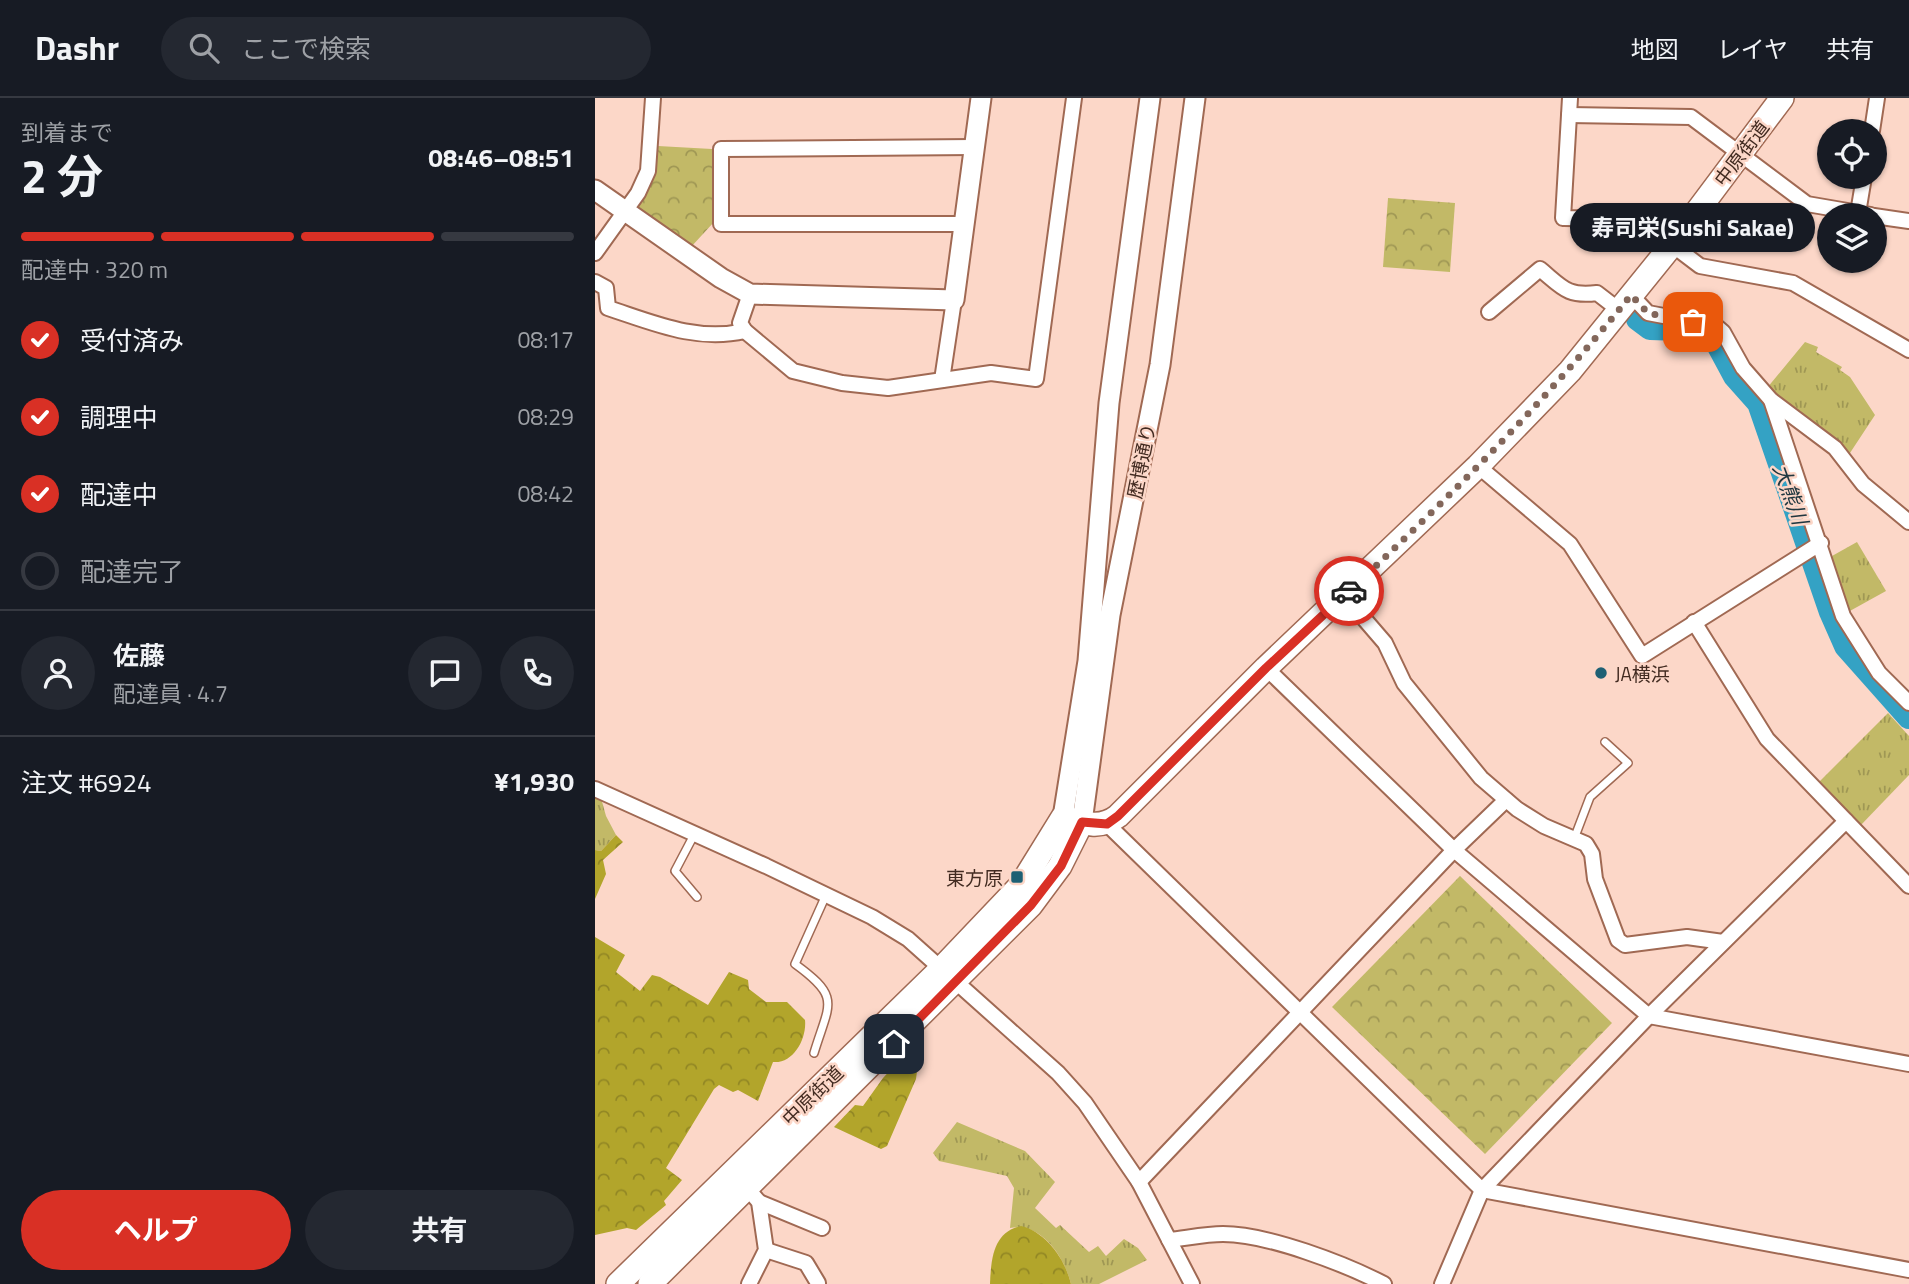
<!DOCTYPE html>
<html lang="ja">
<head>
<meta charset="utf-8">
<style>
	body { margin:0; font-family:"Titillium Web","Noto Sans JP",sans-serif; background:#242831; color:#f1f3f6; height:100vh; display:flex; flex-direction:column; font-size:26px; white-space:nowrap }
	* { box-sizing:border-box; margin:0 }
	p { font-size:23px; color:#9ea1a6 }
	.icon { flex:none; width:38px; height:38px; fill:none; stroke:currentColor; stroke-width:2; stroke-linecap:round; stroke-linejoin:round }
	.map { position:relative; flex:1; overflow:hidden }
	.panel { display:flex; flex-direction:column; background:#171b24; width:595px }
	.panel>* { flex:none }
	.fabs { position:absolute; left:1222px; top:21px; display:grid; gap:14px }
	.fabs a { display:grid; place-items:center; width:70px; height:70px; border-radius:50%; background:#171b24; box-shadow:0 2px 5px #0004; font-size:35px }
	.pin { position:absolute; display:grid; place-items:center; width:60px; height:60px; color:#fff; margin:-30px; border-radius:14px; box-shadow:0 4px 10px #0006 }
	.courier { position:absolute; display:grid; place-items:center; width:70px; height:70px; margin:-35px; border:5px solid #d93025; border-radius:50%; background:#fff; color:#222; box-shadow:0 2px 9px #0007 }
	.bubble { position:absolute; height:49px; border-radius:24px; background:#171b24; box-shadow:0 2px 5px #0004; font-size:23px; font-weight:700; line-height:49px; text-align:center }
	.head em { font-style:normal; font-weight:700 }
	.head div { display:flex; flex-direction:column-reverse }
	.head { display:flex; align-items:center; justify-content:space-between; height:119px; padding:0 21px }
	h1 { font-size:46px; font-weight:700; line-height:52px }
	.bar { display:grid; grid-template-columns:repeat(4,1fr); gap:10px 7px; align-content:center; height:84px; padding:0 21px }
	.bar i { height:9px; border-radius:5px; background:#363941 }
	.bar .current { background:#d93025 }
	.bar p { grid-column:span 4 }
	.line { display:flex; align-items:center; gap:18px; padding:0 21px; border-top:2px solid #363941 }
	.line div { flex:1 }
	.round { display:grid; place-items:center; flex:none; width:74px; height:74px; border-radius:37px; background:#242831 }
	ol { padding:0 21px; list-style:none }
	li { display:flex; align-items:center; gap:21px; height:77px }
	li p { margin-inline-start:auto }
	li .icon { padding:7px; border-radius:50%; background:#d93025; color:#fff; stroke-width:4 }
	li:last-child { color:#9ea1a6 }
	li i { width:38px; height:38px; border:4px solid #363941; border-radius:50% }
	.action { display:flex; gap:14px; margin-top:auto; padding:14px 21px }
	.action a { flex:1; height:80px; border-radius:42px; background:#d93025; color:#fff; font-size:28px; font-weight:700; line-height:80px; text-align:center }
	.action a+a { background:#242831; color:#f1f3f6 }
	header { display:flex; align-items:center; gap:42px; box-sizing:border-box; height:98px; padding:0 35px; background:#171b24; border-bottom:2px solid #363941 }
	header strong { font-size:33px }
	nav { display:flex; gap:38px; margin-inline-start:auto; font-size:24px }
	.search { width:490px; height:63px; background:#242831; display:flex; align-items:center; gap:18px; box-sizing:border-box; padding:0 24px; border-radius:38px; color:#9ea1a6; font-size:26px }
	main { display:flex; flex:1; min-height:0 }
	.map>svg:first-child { display:block }
</style>
</head>
<body>
<header>
<strong>Dashr</strong>
<div class="search"><svg class="icon" aria-label="search" viewBox="0 0 24 24"><circle cx="10" cy="10" r="6"/><path d="M15 15l6 6"/></svg>ここで検索</div>
<nav><a>地図</a><a>レイヤ</a><a>共有</a></nav>
</header>
<main>
<section class="panel">
<div class="head"><div><h1>2 分</h1><p>到着まで</p></div><em>08:46–08:51</em></div>
<div class="bar"><i class="current"></i><i class="current"></i><i class="current"></i><i></i><p>配達中 · 320 m</p></div>
<ol>
<li><svg class="icon" aria-label="check" viewBox="0 0 24 24"><path d="M5 12l5 5 9-10"/></svg>受付済み<p>08:17</p></li>
<li><svg class="icon" aria-label="check" viewBox="0 0 24 24"><path d="M5 12l5 5 9-10"/></svg>調理中<p>08:29</p></li>
<li><svg class="icon" aria-label="check" viewBox="0 0 24 24"><path d="M5 12l5 5 9-10"/></svg>配達中<p>08:42</p></li>
<li><i></i>配達完了</li>
</ol>
<div class="line" style="height:126px"><a class="round"><svg class="icon" aria-label="person" viewBox="0 0 24 24"><circle cx="12" cy="8" r="4"/><path d="M4 21q1-7 8-7t8 7"/></svg></a><div><b>佐藤</b><p>配達員 · 4.7</p></div><a class="round"><svg class="icon" aria-label="chat" viewBox="0 0 24 24"><path d="M4 5h16v11H9l-5 4z"/></svg></a><a class="round"><svg class="icon" aria-label="phone" viewBox="0 0 24 24"><path d="M5 4h4l2 5-3 2q2 4 5 5l2-3 5 2v4C11 20 4 13 5 4z"/></svg></a></div>
<div class="line" style="height:91px"><div>注文 #6924</div><b>¥1,930</b></div>
<div class="action"><a>ヘルプ</a><a>共有</a></div>
</section>
<div class="map">
<svg width="1314" height="1186" viewBox="0 0 1314 1186">
	<defs>
		<pattern id="grass-tufts" width="24" height="20" patternUnits="userSpaceOnUse" patternTransform="scale(1.75)"><rect width="24" height="20" fill="#c2b967"/><path d="M3 7l-1-3M5 7V3M7 7l1-3M15 17l-1-3M17 17v-4M19 17l1-3" fill="none" stroke="#9f9754"/></pattern>
		<pattern id="forest-crowns" width="20" height="18" patternUnits="userSpaceOnUse" patternTransform="scale(1.75)"><rect width="20" height="18" fill="#b2a52b"/><path d="M2 6a3 3 0 1 1 6 0M12 15a3 3 0 1 1 6 0" fill="none" stroke="#928724"/></pattern>
		<pattern id="park-crowns" width="20" height="18" patternUnits="userSpaceOnUse" patternTransform="scale(1.75)"><rect width="20" height="18" fill="#c2b967"/><path d="M2 6a3 3 0 1 1 6 0M12 15a3 3 0 1 1 6 0" fill="none" stroke="#9f9754"/></pattern>
	</defs>
	<rect width="100%" height="100%" fill="#fcd7c8"/>
	<g fill="url(#grass-tufts)">
		<polygon points="1210,244 1223,249 1221,254 1247,269 1245,272 1255,279 1280,317 1253,358 1172,290"/>
		<polygon points="1262,444 1291,493 1253,514 1237,458"/>
		<polygon points="1293,615 1314,638 1314,677 1265,728 1222,686"/>
		<polygon points="0,698 6,700 11,718 21,737 6,753 0,752"/>
		<path d="M362,1024L430,1053L460,1084L440,1110L461,1130L465,1127L494,1154L503,1148L511,1158L529,1141L543,1150L552,1162L504,1186H476C469,1158 446,1124 415,1130L419,1090L412,1078L344,1063L338,1055Z"/>
	</g>
	<g fill="url(#forest-crowns)">
		<polygon points="21,737 28,744 8,762 11,776 0,801 0,752 6,753"/>
		<path d="M0,839L30,857L21,874L45,893L57,877L65,879L113,907L134,874L153,882L154,891L171,904H192L210,922C212,941 198,966 178,964L163,1003L143,992L138,994L124,987L119,991L71,1070L87,1082L69,1103L71,1107L41,1132L32,1130L0,1137Z"/>
		<polygon points="317,949 325,950 321,981 292,1048 286,1051 239,1029 260,1007 268,1008 288,980"/>
		<path d="M426,1128C451,1134 470,1161 476,1186H395C396,1161 398,1134 426,1128Z"/>
	</g>
	<g fill="url(#park-crowns)">
		<polygon points="63,48 117,51 119,124 96,149 39,112 52,91"/>
		<polygon points="793,100 860,105 855,174 788,169"/>
		<polygon points="865,778 1017,925 890,1056 737,909"/>
	</g>
	<g fill="none" stroke-linecap="round" stroke-linejoin="round">
		<polyline stroke="#34a2c4" stroke-width="24" points="1043,221 1055,230 1087,231 1119,239 1140,278 1164,305 1236,514 1251,548 1314,619"/>
		<defs>
			<g id="lane">
				<polyline points="100,735 80,773 102,799"/>
				<polyline points="979,741 995,699 1033,665 1010,644"/>
				<path d="M219,955C234,905 247,900 200,866L231,797"/>
			</g>
			<g id="street">
				<polyline points="975,0 968,120 1043,121 1105,168 1198,185 1314,252"/>
				<polyline points="974,17 1096,19 1212,106 1276,117"/>
				<polyline points="1277,33 1282,0"/>
				<polyline points="1263,115 1269,79"/>
				<polyline points="1279,118 1314,123"/>
				<polyline points="369,126 126,126 126,51 379,49"/>
				<polyline points="0,155 43,95 53,73 58,0"/>
				<path d="M0,184L11,190L13,210C59,225 101,244 150,233"/>
				<polyline points="155,196 145,225 150,233 198,273 247,285 293,290 396,275 441,281 479,0"/>
				<polyline points="1036,197 1053,215 1121,228 1128,234 1148,270 1176,302 1240,350 1268,386 1314,424"/>
				<path d="M894,214L945,171C967,189 972,199 1002,195L1024,212"/>
				<polyline points="347,282 359,202"/>
				<polyline points="1176,302 1248,518 1284,575 1314,605"/>
				<polyline points="883,368 975,446 1047,558 1226,445"/>
				<polyline points="758,489 769,501 765,516 790,545 809,585 886,680 922,711 949,728 991,746 997,756 1000,781 1023,842 1030,847 1092,839 1128,844"/>
				<polyline points="1099,524 1172,641 1314,788"/>
				<polyline points="671,570 859,752 1054,918 1314,966"/>
				<polyline points="0,691 171,768 277,819 313,841 463,975 490,1005 544,1084 597,1186"/>
				<polyline points="512,726 887,1092 1314,1172"/>
				<polyline points="544,1084 859,752 911,702"/>
				<polyline points="152,1090 164,1104 171,1152 154,1186"/>
				<polyline points="164,1104 227,1130"/>
				<path d="M574,1142C592,1140 611,1136 628,1136C673,1136 750,1166 789,1186"/>
				<polyline points="171,1152 211,1165 223,1185"/>
				<polyline points="847,1186 887,1092 1054,918 1251,723"/>
			</g>
			<g id="secondary">
				<polyline points="0,92 126,180 155,196 359,202 386,0"/>
				<polyline points="468,719 493,563 514,305 555,0"/>
				<polyline points="487,724 515,517 565,267 600,0"/>
			</g>
			<g id="primary">
				<path d="M23,1186L347,870L426,787L468,719C488,725 505,732 523,718L671,570L883,368L975,273L1077,147L1187,0"/>
				<polyline points="55,1186 436,807 465,768 487,724"/>
			</g>
		</defs>
		<use href="#lane" stroke="#a06953" stroke-width="10"/>
		<use href="#street" stroke="#a06953" stroke-width="18"/>
		<use href="#secondary" stroke="#a06953" stroke-width="23"/>
		<use href="#primary" stroke="#a06953" stroke-width="26"/>
		<use href="#lane" stroke="#fff" stroke-width="7"/>
		<use href="#street" stroke="#fff" stroke-width="14"/>
		<use href="#secondary" stroke="#fff" stroke-width="19"/>
		<use href="#primary" stroke="#fff" stroke-width="23"/>
	</g>
	<g fill="none" stroke-linecap="round" stroke-linejoin="round">
		<path stroke="#83675b" stroke-width="7" stroke-dasharray="0 12.6" d="M754,493C854,400 950,304 1036,197L1053,215L1098,224"/>
		<polyline stroke="#d93025" stroke-width="9" points="299,946 436,807 466,768 487,724 512,726 523,718 671,570 754,493"/>
	</g>
	<g fill="#1e6074" stroke="#fcd7c8" stroke-width="2.5">
		<circle cx="1006" cy="575" r="7"/>
		<rect x="415" y="772" width="14" height="14" rx="3.5"/>
	</g>
	<g text-anchor="middle" dominant-baseline="central" stroke-width="5" stroke-linejoin="round" paint-order="stroke">
		<g font-size="19" fill="#422b21" stroke="#fcd7c8">
			<text transform="translate(1146 55) rotate(-53)">中原街道</text>
			<text transform="translate(546 363) rotate(-79)">歴博通り</text>
			<text transform="translate(217 997) rotate(-44)">中原街道</text>
		</g>
		<g font-size="19" fill="#422b21" stroke="#fcd7c8" text-anchor="start">
			<text x="1020" y="575">JA横浜</text>
			<text x="408" y="779" text-anchor="end">東方原</text>
		</g>
		<g font-size="21" font-style="italic" fill="#203740" stroke="#fcd7c8">
			<text transform="translate(1196 396) rotate(70)">大熊川</text>
		</g>
	</g>
</svg>
<div class="fabs">
<a><svg class="icon" aria-label="locate" viewBox="0 0 24 24"><circle cx="12" cy="12" r="6"/><path d="M12 2v4M12 18v4M2 12h4M18 12h4"/></svg></a>
<a><svg class="icon" aria-label="layers" viewBox="0 0 24 24"><path d="M12 4l9 5-9 5-9-5zM3 14l9 5 9-5"/></svg></a>
</div>
<div class="pin" style="left:1098px;top:224px;background:#ea580c"><svg class="icon" aria-label="bag" viewBox="0 0 24 24"><path d="M5 8h14l-1 12H6zM9 8a3 3 0 0 1 6 0"/></svg></div>
<div class="pin" style="left:299px;top:946px;background:#1f2937"><svg class="icon" aria-label="home" viewBox="0 0 24 24"><path d="M3 11l9-7 9 7M6 9v11h12V9"/></svg></div>
<div class="courier" style="left:754px;top:493px"><svg class="icon" aria-label="car" viewBox="0 0 24 24"><path d="M5 17H2v-5l4-1 3-4h7l3 4 3 1v5h-3M9 17h6M6 11h13"/><circle cx="7" cy="17" r="2"/><circle cx="17" cy="17" r="2"/></svg></div>
<div class="bubble" style="left:975px;top:105px;width:245px">寿司栄(Sushi Sakae)</div>
</div>
</main>
</body>
</html>
